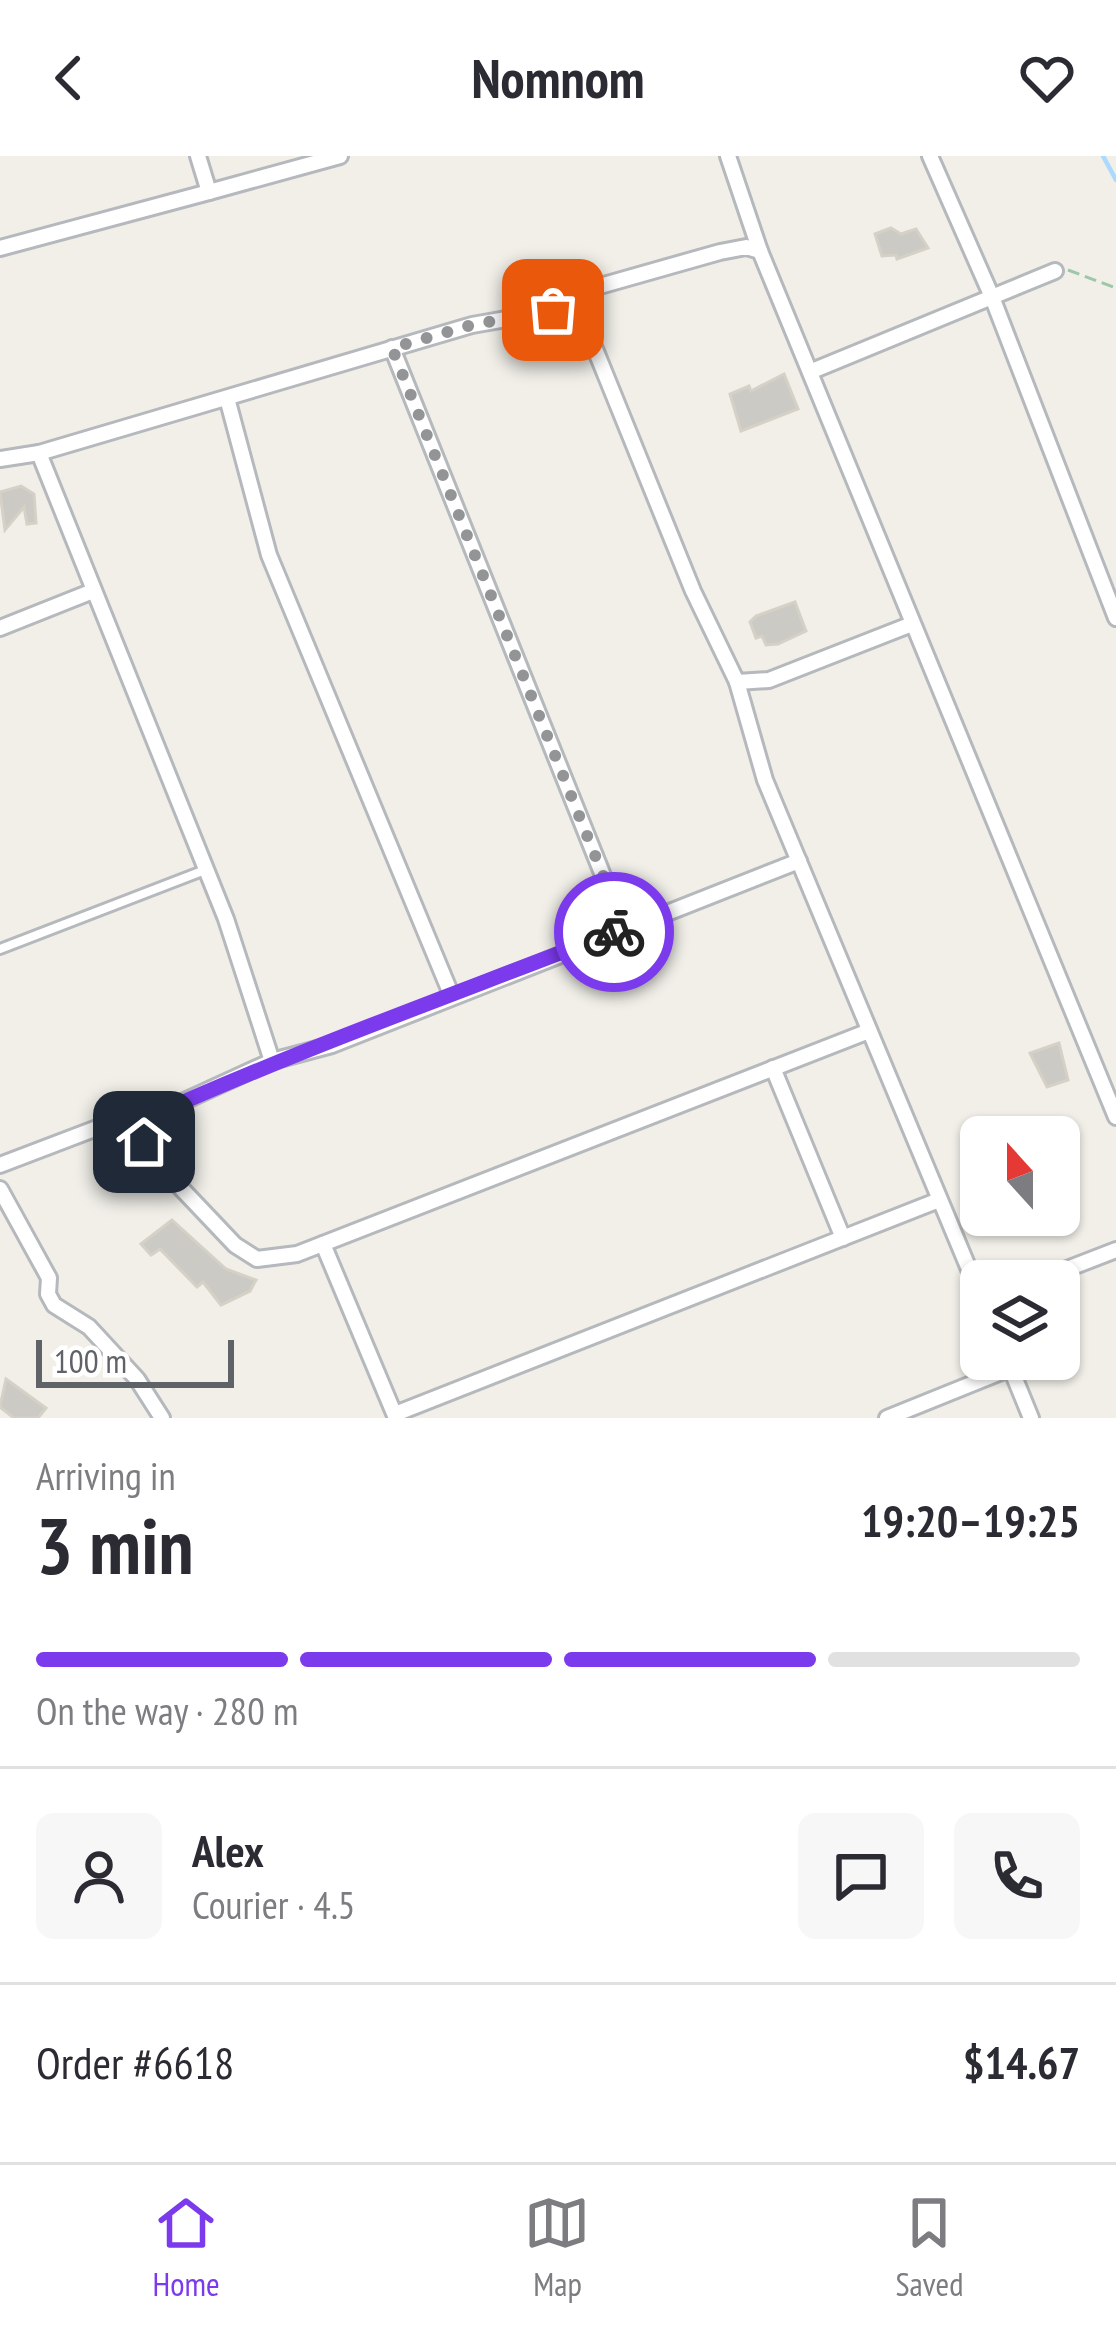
<!DOCTYPE html>
<html lang="en">
<head>
<meta charset="utf-8">
<style>
	body { margin:0; font-family:"PT Sans Narrow",sans-serif; background:#f7f7f7; color:#2b2b33; height:100vh; display:flex; flex-direction:column; font-size:45px; white-space:nowrap }
	* { box-sizing:border-box; margin:0 }
	p { font-size:39px; color:#7c7c81 }
	.icon { flex:none; width:66px; height:66px; fill:none; stroke:currentColor; stroke-width:2; stroke-linecap:round; stroke-linejoin:round }
	.map { position:relative; height:1262px; overflow:hidden }
	.panel { display:flex; flex-direction:column; background:#fff; flex:1 }
	.panel>* { flex:none }
	.needle { width:78px; rotate:339deg }
	.fabs { position:absolute; left:960px; top:960px; display:grid; gap:24px }
	.fabs a { display:grid; place-items:center; width:120px; height:120px; border-radius:18px; background:#fff; box-shadow:0 3px 9px #0004; font-size:60px }
	.scale { position:absolute; left:36px; bottom:30px; width:198px; box-sizing:border-box; padding-left:12px; border:6px solid #5f6368; border-top:0; font-size:33px; line-height:42px; white-space:nowrap; color:#5f6368; -webkit-text-stroke:9px #fff; paint-order:stroke }
	.pin { position:absolute; display:grid; place-items:center; width:102px; height:102px; color:#fff; margin:-51px; border-radius:24px; box-shadow:0 6px 18px #0006 }
	.courier { position:absolute; display:grid; place-items:center; width:120px; height:120px; margin:-60px; border:9px solid #7c3aed; border-radius:50%; background:#fff; color:#222; box-shadow:0 3px 15px #0007 }
	.headline em { font-style:normal; font-weight:700 }
	.headline div { display:flex; flex-direction:column-reverse }
	.headline { display:flex; align-items:center; justify-content:space-between; height:204px; padding:0 36px }
	h1 { font-size:78px; font-weight:700; line-height:90px }
	.bar { display:grid; grid-template-columns:repeat(4,1fr); gap:18px 12px; align-content:center; height:144px; padding:0 36px }
	.bar i { height:15px; border-radius:9px; background:#e1e1e2 }
	.bar .on { background:#7c3aed }
	.bar p { grid-column:span 4 }
	.line { display:flex; align-items:center; gap:30px; padding:0 36px; border-top:3px solid #e1e1e2 }
	.line div { flex:1 }
	.round { display:grid; place-items:center; flex:none; width:126px; height:126px; border-radius:18px; background:#f7f7f7 }
	header { display:flex; justify-content:space-between; align-items:center; height:156px; padding:0 36px; background:#fff; font-size:54px; font-weight:700 }
	.menu { display:flex; justify-content:space-around; align-items:center; height:168px; border-top:3px solid #e1e1e2; background:#fff; font-size:33px; color:#7c7c81 }
	.menu a { display:grid; justify-items:center; gap:6px }
	.menu .on { color:#7c3aed }
	.map>svg:first-child { display:block }
</style>
</head>
<body>
<header><svg class="icon" aria-label="back" viewBox="0 0 24 24"><path d="M15 5l-7 7 7 7"/></svg>Nomnom<svg class="icon" aria-label="heart" viewBox="0 0 24 24"><path d="M12 20l-8-8c-3-5 5-10 8-4 3-6 11-1 8 4z"/></svg></header>
<div class="map">
<svg width="1116" height="1262" viewBox="0 0 1116 1262">
	<rect width="100%" height="100%" fill="#f1efe8"/>
	<g fill="none" stroke-linecap="round" stroke-linejoin="round">
		<polyline stroke="#aadaff" stroke-width="4.5" points="1103,0 1116,24"/>
	</g>
	<g fill="#cccac5" stroke="#d6d1c6" stroke-width="3">
		<polygon points="891,72 901,78 916,73 928,92 897,103 896,99 882,100 875,78"/>
		<polygon points="784,218 798,253 741,275 730,238 749,230 751,235"/>
		<polygon points="21,330 34,338 36,367 27,368 24,351 5,374 0,336"/>
		<polygon points="795,446 806,475 778,488 766,489 762,480 756,482 750,466 756,460"/>
		<polygon points="1059,887 1068,924 1047,931 1030,897"/>
		<polygon points="172,1064 226,1113 256,1124 250,1135 221,1149 203,1126 197,1131 160,1093 151,1099 141,1088"/>
		<polygon points="6,1223 46,1252 38,1262 14,1262 0,1251"/>
	</g>
	<g fill="none" stroke-linecap="round" stroke-linejoin="round">
		<defs>
			<polyline id="lane" points="0,793 205,714"/>
			<g id="street">
				<polyline points="728,0 760,95"/>
				<polyline points="930,0 992,141 1116,462"/>
				<polyline points="209,36 340,0"/>
				<polyline points="0,92 209,36 198,0"/>
				<polyline points="567,147 593,188 693,435 737,526 769,524 912,468"/>
				<polyline points="392,192 624,772"/>
				<polyline points="812,215 1055,115"/>
				<polyline points="227,242 269,399 451,838"/>
				<polyline points="39,297 226,763 272,905"/>
				<polyline points="0,303 39,297 472,169 553,155 600,130 720,96 746,91 760,95 1116,961"/>
				<polyline points="0,472 93,435"/>
				<polyline points="737,526 765,624 981,1142"/>
				<polyline points="773,912 843,1082"/>
				<polyline points="132,969 272,905 332,889 799,705"/>
				<polyline points="0,1009 118,964 134,971 161,1011 235,1089 257,1103 297,1098 869,875"/>
				<polyline points="0,1033 49,1122 48,1138 54,1149 89,1171 137,1223 162,1262"/>
				<polyline points="323,1088 396,1262"/>
				<polyline points="1036,1125 1116,1094"/>
				<polyline points="1009,1208 1031,1262"/>
				<polyline points="395,1258 939,1044"/>
				<polyline points="887,1262 1011,1212"/>
			</g>
		</defs>
		<use href="#lane" stroke="#b5b8bc" stroke-width="14"/>
		<use href="#street" stroke="#b5b8bc" stroke-width="20"/>
		<polyline stroke="#9cc7a9" stroke-width="3" stroke-dasharray="12 6" stroke-linecap="butt" points="1068,114 1116,132"/>
		<use href="#lane" stroke="#fff" stroke-width="8"/>
		<use href="#street" stroke="#fff" stroke-width="14"/>
	</g>
	<g fill="none" stroke-linecap="round" stroke-linejoin="round">
		<polyline stroke="#929495" stroke-width="12" stroke-dasharray="0 21.6" points="553,154 472,169 392,192 624,772 614,776"/>
		<path stroke="#7c3aed" stroke-width="15" d="M144,986L132,969C289,897 453,839 614,776"/>
	</g>
</svg>
<div class="fabs">
<a><svg class="needle" viewBox="-14 -14 28 28"><path d="M0-13l5 13h-10z" fill="#e53935"/><path d="M0 13l5-13h-10z" fill="#7c7c81"/></svg></a>
<a><svg class="icon" aria-label="layers" viewBox="0 0 24 24"><path d="M12 4l9 5-9 5-9-5zM3 14l9 5 9-5"/></svg></a>
</div>
<div class="scale">100 m</div>
<div class="pin" style="left:553px;top:154px;background:#ea580c"><svg class="icon" aria-label="bag" viewBox="0 0 24 24"><path d="M5 8h14l-1 12H6zM9 8a3 3 0 0 1 6 0"/></svg></div>
<div class="pin" style="left:144px;top:986px;background:#1f2937"><svg class="icon" aria-label="home" viewBox="0 0 24 24"><path d="M3 11l9-7 9 7M6 9v11h12V9"/></svg></div>
<div class="courier" style="left:614px;top:776px"><svg class="icon" aria-label="bike" viewBox="0 0 24 24"><circle cx="6" cy="16" r="4"/><circle cx="18" cy="16" r="4"/><path d="M6 16l4-8h5l3 8M10 8l3 8H6M13 5h3"/></svg></div>
</div>
<section class="panel">
<div class="headline"><div><h1>3 min</h1><p>Arriving in</p></div><em>19:20–19:25</em></div>
<div class="bar"><i class="on"></i><i class="on"></i><i class="on"></i><i></i><p>On the way · 280 m</p></div>
<div class="line" style="height:216px"><a class="round"><svg class="icon" aria-label="person" viewBox="0 0 24 24"><circle cx="12" cy="8" r="4"/><path d="M4 21q1-7 8-7t8 7"/></svg></a><div><b>Alex</b><p>Courier · 4.5</p></div><a class="round"><svg class="icon" aria-label="chat" viewBox="0 0 24 24"><path d="M4 5h16v11H9l-5 4z"/></svg></a><a class="round"><svg class="icon" aria-label="phone" viewBox="0 0 24 24"><path d="M5 4h4l2 5-3 2q2 4 5 5l2-3 5 2v4C11 20 4 13 5 4z"/></svg></a></div>
<div class="line" style="height:156px"><div>Order #6618</div><b>$14.67</b></div>
</section>
<nav class="menu">
<a class="on"><svg class="icon" aria-label="home" viewBox="0 0 24 24"><path d="M3 11l9-7 9 7M6 9v11h12V9"/></svg>Home</a>
<a><svg class="icon" aria-label="map" viewBox="0 0 24 24"><path d="M3 6l6-2 6 2 6-2v14l-6 2-6-2-6 2zM9 4v14M15 6v14"/></svg>Map</a>
<a><svg class="icon" aria-label="saved" viewBox="0 0 24 24"><path d="M7 4h10v16l-5-4-5 4z"/></svg>Saved</a>
</nav>
</body>
</html>
